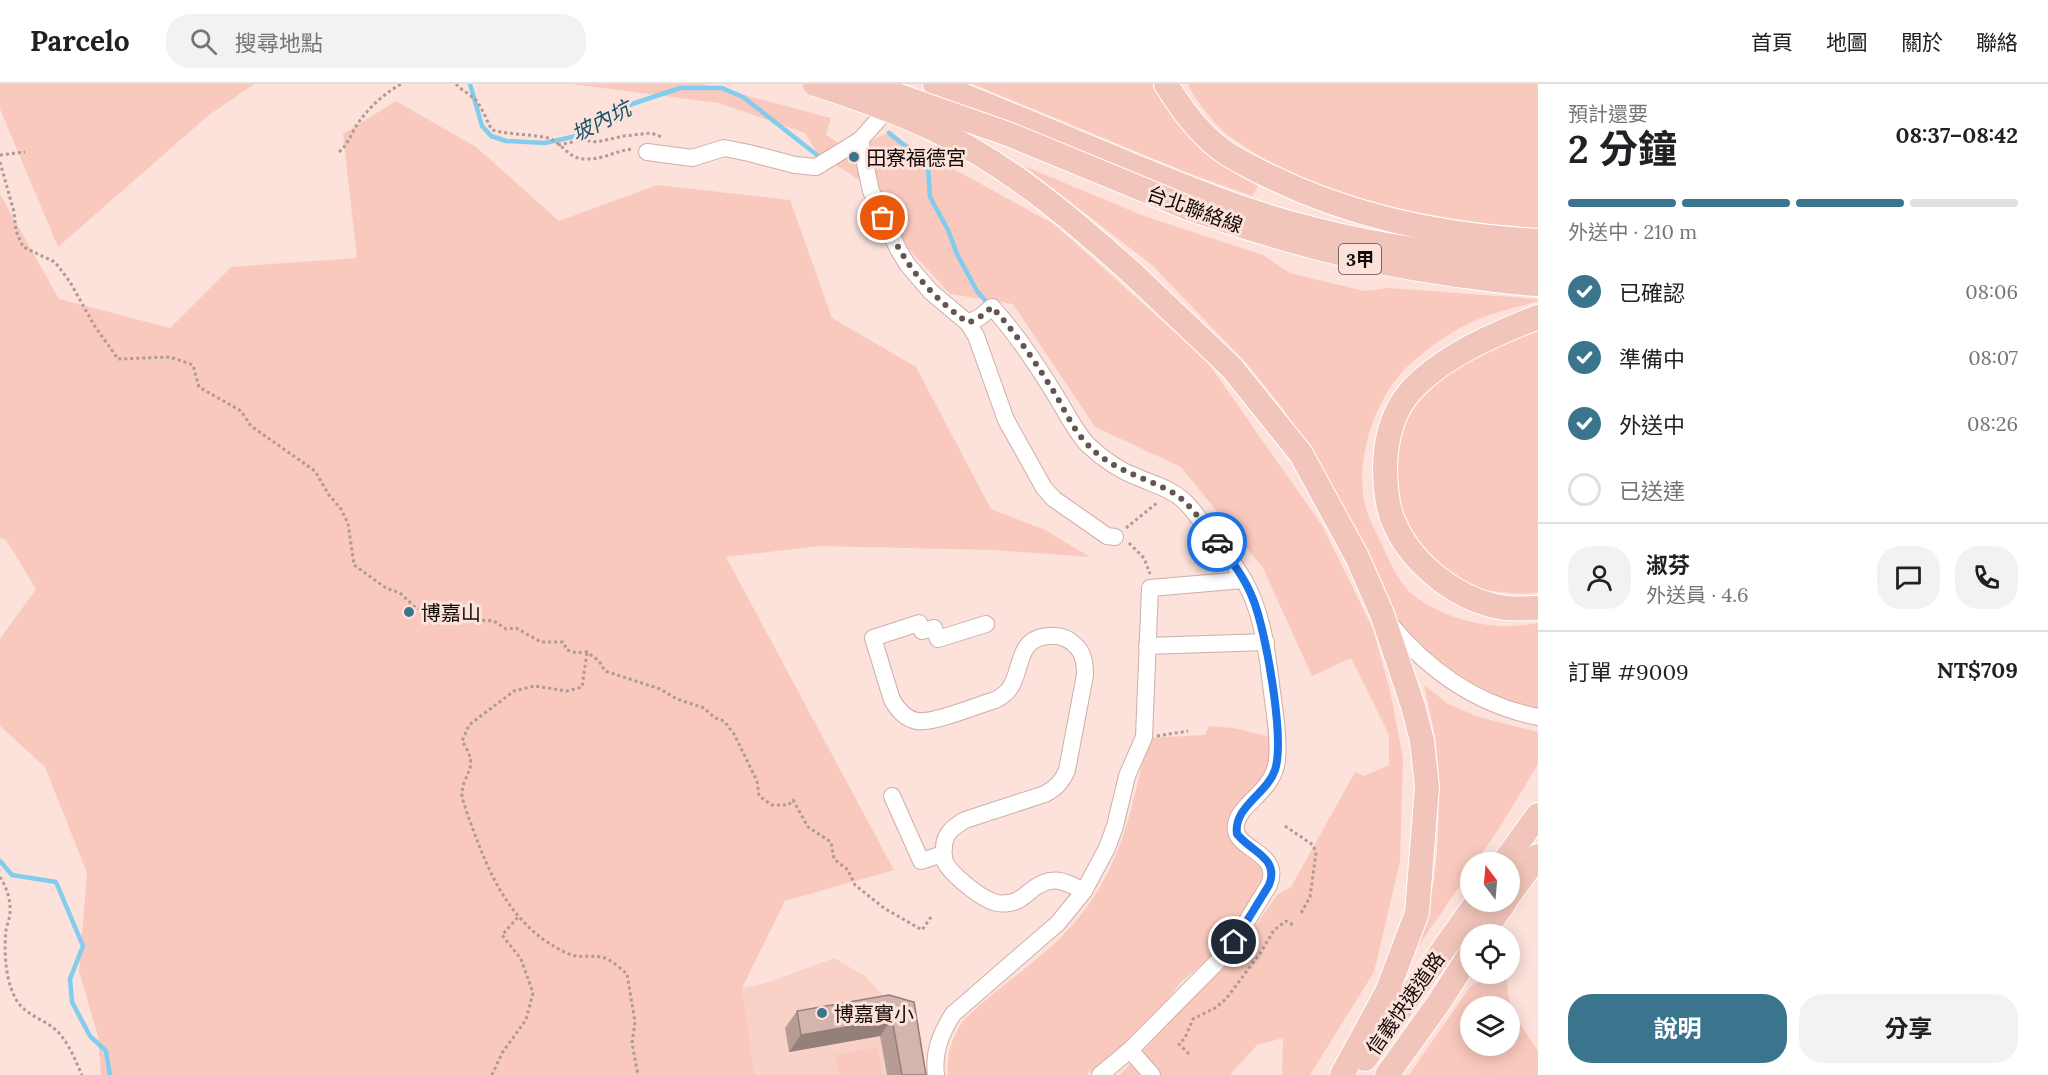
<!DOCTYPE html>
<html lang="zh-TW">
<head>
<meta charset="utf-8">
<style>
	body { margin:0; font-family:Lora,"Noto Sans TC",serif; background:#f2f2f2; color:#202124; height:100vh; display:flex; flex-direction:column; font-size:22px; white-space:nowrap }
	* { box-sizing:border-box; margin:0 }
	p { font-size:20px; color:#757577 }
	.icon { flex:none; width:33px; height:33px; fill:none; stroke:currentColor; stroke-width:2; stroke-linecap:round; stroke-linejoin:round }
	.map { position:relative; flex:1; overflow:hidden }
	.details { display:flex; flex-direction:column; background:#fff; width:510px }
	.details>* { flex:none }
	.needle { width:39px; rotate:344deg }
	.tools { position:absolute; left:1460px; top:768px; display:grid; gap:12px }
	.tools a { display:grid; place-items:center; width:60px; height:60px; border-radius:50%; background:#fff; box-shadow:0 3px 15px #0003; font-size:30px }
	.pin { position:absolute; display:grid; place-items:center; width:51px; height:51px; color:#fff; margin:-26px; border:3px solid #fff; border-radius:50%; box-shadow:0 2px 6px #0007 }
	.courier { position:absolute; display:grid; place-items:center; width:60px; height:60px; margin:-30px; border:4px solid #1a73e8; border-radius:50%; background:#fff; color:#222; box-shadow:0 2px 8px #0007 }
	.headline em { font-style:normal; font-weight:700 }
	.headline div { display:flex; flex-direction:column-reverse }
	.headline { display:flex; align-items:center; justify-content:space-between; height:102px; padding:0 30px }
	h1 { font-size:39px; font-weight:700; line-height:45px }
	.bar { display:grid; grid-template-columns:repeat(4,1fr); gap:9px 6px; align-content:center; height:72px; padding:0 30px }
	.bar i { height:8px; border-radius:4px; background:#e0e0e0 }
	.bar .on { background:#3b748d }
	.bar p { grid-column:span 4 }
	.line { display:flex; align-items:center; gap:15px; padding:0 30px; border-top:2px solid #e0e0e0 }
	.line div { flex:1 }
	.round { display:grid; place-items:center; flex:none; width:63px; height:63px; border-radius:24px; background:#f2f2f2 }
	ol { padding:0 30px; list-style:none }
	li { display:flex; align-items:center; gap:18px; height:66px }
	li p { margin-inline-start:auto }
	li .icon { padding:6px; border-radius:50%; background:#3b748d; color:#fff; stroke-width:4 }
	li:last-child { color:#757577 }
	li i { width:33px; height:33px; border:3px solid #e0e0e0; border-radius:50% }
	.action { display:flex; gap:12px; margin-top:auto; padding:12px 30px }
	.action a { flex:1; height:69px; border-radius:24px; background:#3b748d; color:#fff; font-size:24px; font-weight:700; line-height:69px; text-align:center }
	.action a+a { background:#f2f2f2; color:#202124 }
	header { display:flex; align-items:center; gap:36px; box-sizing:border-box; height:84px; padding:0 30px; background:#fff; border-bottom:2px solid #e0e0e0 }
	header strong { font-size:28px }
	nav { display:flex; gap:33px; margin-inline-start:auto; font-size:21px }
	.search { width:420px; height:54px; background:#f2f2f2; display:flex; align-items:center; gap:15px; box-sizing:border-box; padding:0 21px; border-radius:24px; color:#757577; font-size:22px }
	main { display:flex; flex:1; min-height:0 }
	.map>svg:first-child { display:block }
</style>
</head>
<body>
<header>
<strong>Parcelo</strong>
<div class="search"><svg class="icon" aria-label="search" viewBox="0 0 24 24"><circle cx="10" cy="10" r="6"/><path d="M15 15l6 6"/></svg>搜尋地點</div>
<nav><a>首頁</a><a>地圖</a><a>關於</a><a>聯絡</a></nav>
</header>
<main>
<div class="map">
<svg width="1538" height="991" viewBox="0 0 1538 991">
	<rect width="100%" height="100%" fill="#fce2db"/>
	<polygon fill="#f9d1c7" points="834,874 866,893 922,954 916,991 755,991 742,904 766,899"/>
	<g fill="#f9c9bd" fill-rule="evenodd">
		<polygon points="0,0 254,0 209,31 58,163 0,25"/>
		<polygon points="571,0 702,0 831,34 826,51 850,66 888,49 1054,140 1206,276 1323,443 1373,545 1390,607 1403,674 1400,777 1374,888 1310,991 1282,991 1283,954 1257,961 1230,991 1120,991 1188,918 1231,877 1277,811 1291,803 1355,688 1364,692 1389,681 1389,651 1351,574 1312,592 1263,484 1181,383 1095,343 1013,220 950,210 909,165 870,103 817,69 805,49 719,19"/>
		<path d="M973,0H1153C1172,32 1194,63 1225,83C1235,90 1247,96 1258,102L1252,112L1188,89Z"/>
		<path d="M1188,0H1538V144C1443,138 1317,115 1238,58C1232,54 1225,50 1220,44C1214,39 1210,32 1205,27C1199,18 1192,10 1188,0Z"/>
		<polygon points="396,17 476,63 559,137 657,101 790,116 832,234 916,283 991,425 1045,446 1090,473 994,466 819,462 726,473 894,786 785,817 742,904 755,991 101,991 98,952 79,887 87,789 45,683 0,642 0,555 36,505 6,456 0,454 0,110 59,215 170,244 231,183 357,174 343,50"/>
		<path d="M1024,82L1144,132L1263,171L1290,189L1364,207L1389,204L1538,215V217C1519,223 1499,227 1481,234C1455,244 1430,262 1409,281C1374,313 1352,382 1367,428C1371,439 1377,450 1382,461C1388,475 1401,502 1413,511C1448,537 1495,548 1538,539V625L1523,624L1492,612L1442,582L1423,564L1398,537L1311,366L1281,322L1247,280L1152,181Z"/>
		<path d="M1538,245V508C1525,511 1514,509 1502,508C1487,507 1471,504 1457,497C1450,493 1443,485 1437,479C1430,473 1422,467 1416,461C1392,430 1389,368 1408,334C1432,290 1493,262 1538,245Z"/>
		<polygon points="1424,601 1448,620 1479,633 1538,648 1538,680 1500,743 1476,778 1470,778 1470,787 1415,867 1434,798 1438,756 1439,701 1436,656"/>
		<path d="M1209,642L1233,644L1271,653L1268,679L1261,699L1232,730L1264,783L1263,797L1222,864L1180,899L1158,929L1123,962L1086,991H948C946,970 952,954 963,937C995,905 1036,880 1067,847C1121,790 1131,727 1148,654L1205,651Z"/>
		<path d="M1490,890H1507L1508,910L1514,931L1538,967V991H1409L1470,903ZM1470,922H1509V962H1470Z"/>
		<polygon points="878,963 883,991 839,991 835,971"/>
	</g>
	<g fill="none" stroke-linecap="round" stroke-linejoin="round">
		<g stroke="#82ccee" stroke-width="4.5">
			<polyline points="470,0 482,42 491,52 506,57 545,59 576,52 594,44 632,20 680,4 722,4 743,13 817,71"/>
			<polyline points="889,49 924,77 928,83 930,113 948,146 957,170 977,207 988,220"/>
			<polyline points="0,777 12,791 56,798 83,862 70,895 72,918 90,952 106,967 110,991"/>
		</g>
		<defs>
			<g id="minor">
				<polyline points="860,56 871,107 898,165 907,180 931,208 968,239 976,252 1006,336 1044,404 1054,415 1107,452 1115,453"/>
				<polyline points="647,68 692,74 724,64 749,69 795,81 816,83 860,56 878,36 889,17"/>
				<path d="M968,239L980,233L992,223C1017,250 1037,281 1056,312C1066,328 1075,347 1088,361C1103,375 1118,386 1137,393C1153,400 1169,404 1182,415C1194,426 1204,441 1214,454C1229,473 1244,492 1253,515C1265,545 1268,577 1272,608C1275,631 1279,654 1277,676C1274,707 1240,719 1236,740C1231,767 1283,766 1269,801L1234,858L1222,873L1130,966L1100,991"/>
				<path d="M986,540L938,555L934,544L922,547L919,539L873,554L892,616C898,626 905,635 917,637C933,640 978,621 995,616C1001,613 1006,610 1010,604C1023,585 1016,554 1049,552C1059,551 1068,554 1075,561C1084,569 1085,580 1085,591L1067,686C1062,698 1056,704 1045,710L965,736C953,743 944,750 944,764C943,769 944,774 945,778C950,789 976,810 987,815C993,819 1002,820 1009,819C1018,818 1023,813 1029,808C1051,790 1062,796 1084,807"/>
				<path d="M1390,540C1430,588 1477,621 1538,633"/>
				<polyline points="1147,562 1266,558"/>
				<polyline points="892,712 921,777 943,770"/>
				<polyline points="1130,966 1152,991"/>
				<path d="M936,991C933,968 941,949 953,930L1058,839L1084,807L1107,764L1115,742L1127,692L1144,653L1150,504L1244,496"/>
			</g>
			<g id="highway">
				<path d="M935,0C1000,26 1064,53 1129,80C1188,104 1247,129 1309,144C1384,164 1460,173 1538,179"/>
				<path d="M1166,0C1180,23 1196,46 1218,63C1233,75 1252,84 1269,92C1352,133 1447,152 1538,157"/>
				<path d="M1188,124C1277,155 1358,177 1451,190C1480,194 1509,199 1538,200"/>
				<polyline points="1132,189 1232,284 1301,370 1357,473 1382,530 1413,622 1422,657 1427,703 1417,829 1387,908 1342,991"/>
				<path d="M1538,233C1495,250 1440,273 1409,309C1392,329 1386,356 1385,381C1385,400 1386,421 1394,439C1413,482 1460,518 1506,524C1516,525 1528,524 1538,524"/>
				<polyline points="1504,778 1538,731"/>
				<polyline points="1509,811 1538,772"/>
				<polyline points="1482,850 1505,818"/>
				<polyline points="1365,975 1477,818"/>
				<polyline points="1387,991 1440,917 1470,870"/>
			</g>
		</defs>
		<use href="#minor" stroke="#cdafa7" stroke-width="18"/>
		<use href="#highway" stroke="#fff" stroke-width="26"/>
		<g stroke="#af9a95" stroke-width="3" stroke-dasharray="3 3" stroke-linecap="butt">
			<path d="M456,0C462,7 474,12 478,19C484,28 487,37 492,46C511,51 531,50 548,54C561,58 569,75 584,75C605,76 615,66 634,65"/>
			<polyline points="558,61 582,56 597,58 624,52 651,49 662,53"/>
			<path d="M339,68C347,61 350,53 355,44C366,26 382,11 401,0"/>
			<polyline points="0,71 25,68"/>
			<polyline points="0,78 14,128 16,147 23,163 55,178 70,198 94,241 118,275 170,273 193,281 199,303 241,327 251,342 315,387 329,411 341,425 348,439 354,481 386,504 400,509 416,524 443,531 456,531 466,535 494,537 506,545 516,544 541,558 563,558 567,566 577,569 587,568 599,577 605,587 660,605 677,615 704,624 715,634 724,637 734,650 757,697 759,712 772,721 788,721 793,716 808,743 831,758 834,775 848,786 855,801 884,824 922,846 931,833"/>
			<polyline points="1126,444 1158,418"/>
			<polyline points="1129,459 1144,474 1150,490"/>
			<path d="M587,569L582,603L567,607L534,602L514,607L469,641L462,657C482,687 461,688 462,713C463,717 465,722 466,726C487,785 508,843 569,870C580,875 594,870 605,874C613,877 621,885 627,890L635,938L632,959L638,991"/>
			<polyline points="1157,652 1188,647"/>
			<polyline points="1285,742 1313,761 1316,769 1310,813 1300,831"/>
			<path d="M0,793C6,802 11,816 10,828C10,834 7,840 6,846C4,865 5,891 13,909C21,931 42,933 57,947C69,959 75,976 82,991"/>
			<polyline points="1238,879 1255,874"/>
			<polyline points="1189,970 1179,960 1185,954 1193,935 1215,924 1226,915 1261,868 1274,846 1286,837 1293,841"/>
			<polyline points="492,991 502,969 526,936 533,909 521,875 502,851 518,833"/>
		</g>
		<use href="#minor" stroke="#fff" stroke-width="16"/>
		<use href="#highway" stroke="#f1c5ba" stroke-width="24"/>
		<defs>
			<g id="highway-bridge">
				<path d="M815,0C855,13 893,26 931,44C1006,79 1071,134 1132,189"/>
				<polyline points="865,0 1008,50 1188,124"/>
			</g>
		</defs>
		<use href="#highway-bridge" stroke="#fff" stroke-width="26" stroke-linecap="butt"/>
		<use href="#highway-bridge" stroke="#f1c5ba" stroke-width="24"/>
	</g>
	<polygon fill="#b69c95" points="889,911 926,991 887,991 880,952 789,968 785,944 797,927"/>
	<polygon fill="#947f79" points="892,935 880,952 789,968 801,951"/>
	<polygon fill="#d4b5ad" stroke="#947f79" stroke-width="1.5" points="889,911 914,918 926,991 902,991 892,935 801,951 797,927"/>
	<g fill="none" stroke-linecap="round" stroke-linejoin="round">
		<path stroke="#655551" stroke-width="6" stroke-dasharray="0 10.8" d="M883,134C906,182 925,207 968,239L980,233L992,223C1017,250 1038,282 1057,313C1066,329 1074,346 1087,360C1111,386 1140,391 1170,407C1190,418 1203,440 1217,458"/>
		<path stroke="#1a73e8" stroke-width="8" d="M1217,458C1231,476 1245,494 1253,515C1266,547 1285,655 1275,686C1267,710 1233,723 1237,750C1251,768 1280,774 1269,801L1234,858"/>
	</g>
	<g fill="#3b748d" stroke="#fce2db" stroke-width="2">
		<circle cx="854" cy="73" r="6"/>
		<circle cx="409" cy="528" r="6"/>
		<circle cx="822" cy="929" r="6"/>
	</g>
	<g text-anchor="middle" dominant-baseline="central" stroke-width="6" stroke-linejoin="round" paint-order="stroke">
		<rect fill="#fce2db" stroke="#594a47" stroke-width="1.5" x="1339" y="160" width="42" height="30" rx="4.5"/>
		<g font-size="18" font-weight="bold" fill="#130907">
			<text x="1360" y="175">3甲</text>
		</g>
		<g font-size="20" fill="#130907" stroke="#fce2db" text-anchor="start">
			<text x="866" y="73">田寮福德宮</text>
			<text x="421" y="528">博嘉山</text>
			<text x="834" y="929">博嘉實小</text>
		</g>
		<g font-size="20" fill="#130907" stroke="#fce2db">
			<text transform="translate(1195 125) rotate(20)">台北聯絡線</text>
			<text transform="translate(1405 919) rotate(-55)">信義快速道路</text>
		</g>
		<g font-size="21" font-style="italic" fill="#19546b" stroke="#fce2db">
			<text transform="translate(601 37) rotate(-27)">坡內坑</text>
		</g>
	</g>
</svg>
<div class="tools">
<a><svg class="needle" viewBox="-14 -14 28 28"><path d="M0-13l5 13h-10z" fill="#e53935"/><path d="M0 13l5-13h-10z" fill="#757577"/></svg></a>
<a><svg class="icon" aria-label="locate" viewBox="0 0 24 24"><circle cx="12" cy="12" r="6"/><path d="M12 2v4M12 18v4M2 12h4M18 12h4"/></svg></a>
<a><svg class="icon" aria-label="layers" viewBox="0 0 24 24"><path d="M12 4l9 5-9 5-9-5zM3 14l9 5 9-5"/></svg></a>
</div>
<div class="pin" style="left:883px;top:134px;background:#ea580c"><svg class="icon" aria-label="bag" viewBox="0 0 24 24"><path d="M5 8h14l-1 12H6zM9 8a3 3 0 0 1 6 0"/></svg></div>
<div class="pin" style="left:1234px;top:858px;background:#1f2937"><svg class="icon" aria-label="home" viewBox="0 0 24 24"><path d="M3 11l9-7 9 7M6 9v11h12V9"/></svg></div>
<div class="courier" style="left:1217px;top:458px"><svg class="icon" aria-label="car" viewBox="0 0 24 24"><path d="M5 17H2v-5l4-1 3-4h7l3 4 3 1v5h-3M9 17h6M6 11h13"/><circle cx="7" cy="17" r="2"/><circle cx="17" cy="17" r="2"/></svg></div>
</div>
<section class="details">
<div class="headline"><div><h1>2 分鐘</h1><p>預計還要</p></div><em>08:37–08:42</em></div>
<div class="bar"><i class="on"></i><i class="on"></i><i class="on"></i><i></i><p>外送中 · 210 m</p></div>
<ol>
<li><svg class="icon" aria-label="check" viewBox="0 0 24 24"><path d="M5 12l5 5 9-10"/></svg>已確認<p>08:06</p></li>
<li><svg class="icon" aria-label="check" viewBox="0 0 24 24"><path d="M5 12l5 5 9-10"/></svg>準備中<p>08:07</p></li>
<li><svg class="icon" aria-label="check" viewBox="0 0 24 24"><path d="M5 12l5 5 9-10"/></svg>外送中<p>08:26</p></li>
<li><i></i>已送達</li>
</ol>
<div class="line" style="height:108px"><a class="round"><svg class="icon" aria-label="person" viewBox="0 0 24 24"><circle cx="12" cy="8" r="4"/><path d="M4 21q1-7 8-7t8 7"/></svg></a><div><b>淑芬</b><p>外送員 · 4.6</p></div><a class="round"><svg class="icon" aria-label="chat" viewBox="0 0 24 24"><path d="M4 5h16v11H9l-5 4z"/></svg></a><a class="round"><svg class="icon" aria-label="phone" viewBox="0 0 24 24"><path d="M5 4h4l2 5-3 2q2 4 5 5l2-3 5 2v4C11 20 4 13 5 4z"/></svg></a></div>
<div class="line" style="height:78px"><div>訂單 #9009</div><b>NT$709</b></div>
<div class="action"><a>說明</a><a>分享</a></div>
</section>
</main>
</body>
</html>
